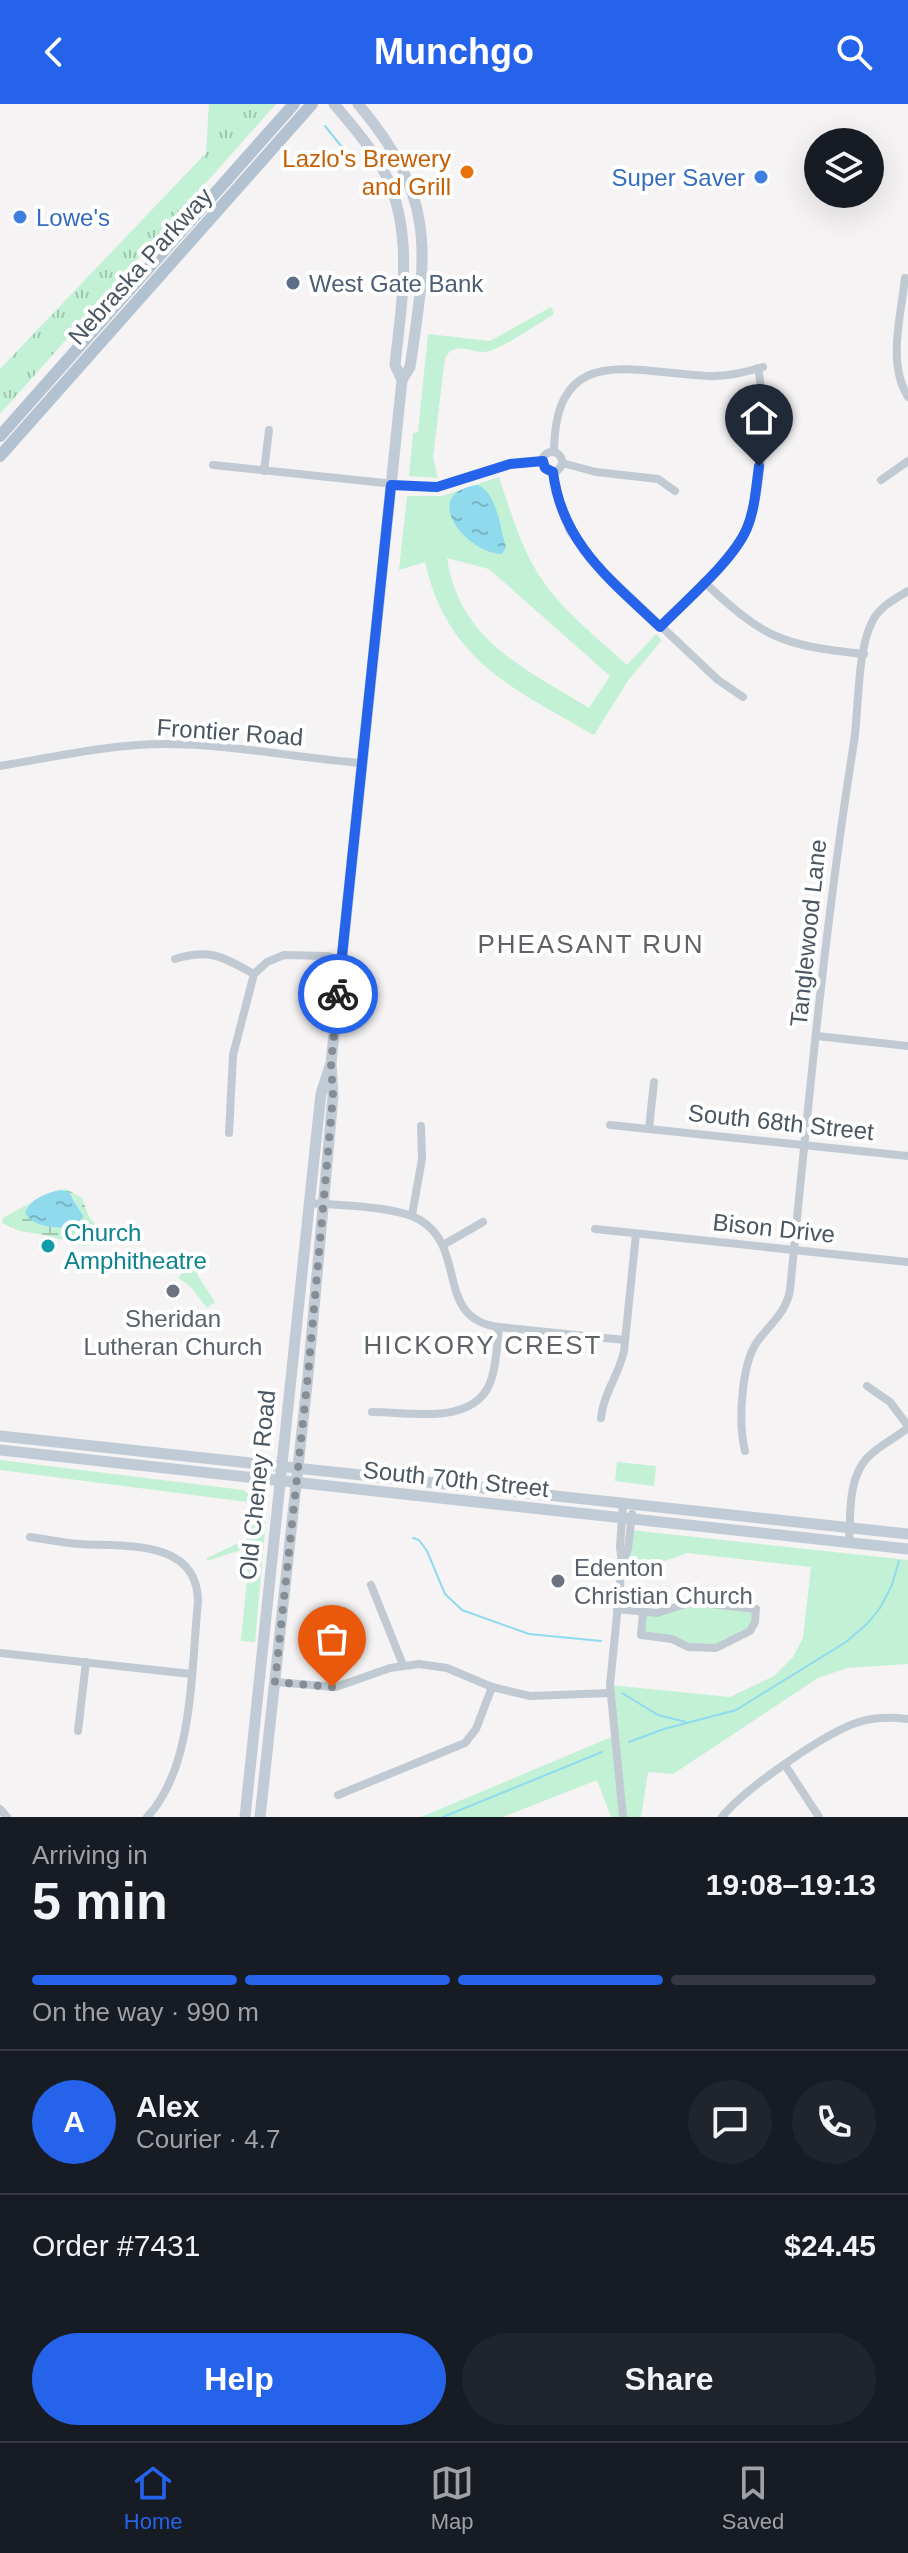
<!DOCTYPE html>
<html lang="en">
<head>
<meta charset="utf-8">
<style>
	body { margin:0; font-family:Arial,sans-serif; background:#20242c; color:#f1f3f6; height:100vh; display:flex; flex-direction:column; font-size:30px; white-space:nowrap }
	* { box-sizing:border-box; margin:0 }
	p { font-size:26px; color:#9ea1a6 }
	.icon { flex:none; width:44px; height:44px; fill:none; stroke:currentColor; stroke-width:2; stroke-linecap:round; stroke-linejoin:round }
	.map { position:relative; height:1713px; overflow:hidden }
	.sheet { display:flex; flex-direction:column; background:#171b24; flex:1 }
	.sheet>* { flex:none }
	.tools { position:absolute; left:804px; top:24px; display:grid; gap:16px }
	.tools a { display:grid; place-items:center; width:80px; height:80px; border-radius:50%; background:#171b24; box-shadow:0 8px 32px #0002; font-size:40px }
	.pin { position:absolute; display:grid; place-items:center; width:68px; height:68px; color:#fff; margin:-82px -34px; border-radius:50% 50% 50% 0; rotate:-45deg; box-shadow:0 0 8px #0007 }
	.pin .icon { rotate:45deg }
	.courier { position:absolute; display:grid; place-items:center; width:80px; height:80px; margin:-40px; border:6px solid #2563eb; border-radius:50%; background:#fff; color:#222; box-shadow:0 2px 10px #0007 }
	.headline em { font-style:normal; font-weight:700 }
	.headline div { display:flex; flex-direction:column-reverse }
	.headline { display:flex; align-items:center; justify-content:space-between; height:136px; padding:0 32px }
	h1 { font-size:52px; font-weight:700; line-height:60px }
	.bar { display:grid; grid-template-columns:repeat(4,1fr); gap:12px 8px; align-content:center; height:96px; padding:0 32px }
	.bar i { height:10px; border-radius:6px; background:#363941 }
	.bar .active { background:#2563eb }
	.bar p { grid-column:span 4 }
	.line { display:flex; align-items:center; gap:20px; padding:0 32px; border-top:2px solid #363941 }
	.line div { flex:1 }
	.round { display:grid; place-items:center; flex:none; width:84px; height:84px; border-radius:42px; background:#20242c }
	.primary-button { display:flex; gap:16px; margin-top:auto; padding:16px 32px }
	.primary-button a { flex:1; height:92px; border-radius:48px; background:#2563eb; color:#fff; font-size:32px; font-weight:700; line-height:92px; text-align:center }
	.primary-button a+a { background:#20242c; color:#f1f3f6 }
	header { display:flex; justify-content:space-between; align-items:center; height:104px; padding:0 32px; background:#2563eb; color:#fff; font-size:36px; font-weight:700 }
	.dock { display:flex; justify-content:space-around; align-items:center; height:112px; border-top:2px solid #363941; background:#171b24; font-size:22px; color:#9ea1a6 }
	.dock a { display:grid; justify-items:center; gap:4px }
	.dock .active { color:#2563eb }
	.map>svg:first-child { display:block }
</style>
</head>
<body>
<header><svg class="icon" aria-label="back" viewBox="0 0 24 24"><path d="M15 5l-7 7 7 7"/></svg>Munchgo<svg class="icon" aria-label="search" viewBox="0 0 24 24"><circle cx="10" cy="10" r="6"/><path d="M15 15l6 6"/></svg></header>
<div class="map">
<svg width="908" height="1713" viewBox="0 0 908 1713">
	<defs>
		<pattern id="grass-tufts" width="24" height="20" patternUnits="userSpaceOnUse" patternTransform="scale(2)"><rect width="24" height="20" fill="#c3f1d5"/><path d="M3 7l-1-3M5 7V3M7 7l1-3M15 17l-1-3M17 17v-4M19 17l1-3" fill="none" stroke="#a0c6b0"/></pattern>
		<pattern id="wetland-marsh" width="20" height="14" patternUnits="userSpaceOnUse" patternTransform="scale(2)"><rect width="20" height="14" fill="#c3f1d5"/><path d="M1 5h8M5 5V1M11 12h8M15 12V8" fill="none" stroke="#a0c6b0"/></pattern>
		<pattern id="water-ripples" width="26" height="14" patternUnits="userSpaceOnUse" patternTransform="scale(2)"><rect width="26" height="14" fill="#90daee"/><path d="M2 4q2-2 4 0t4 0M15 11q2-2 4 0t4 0" fill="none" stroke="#78b4c4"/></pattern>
	</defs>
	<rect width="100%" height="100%" fill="#f5f3f3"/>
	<polygon fill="url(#grass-tufts)" points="209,0 276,0 0,310 0,265 206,49"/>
	<polygon fill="url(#wetland-marsh)" points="66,1085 82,1094 89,1113 97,1123 98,1135 92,1141 84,1142 45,1131 20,1127 2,1119 3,1114 34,1097 25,1109 42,1121 74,1123 81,1109 73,1093 60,1086"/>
	<g fill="#c3f1d5" fill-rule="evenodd">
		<path d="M551,203L554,210C541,218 497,248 485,248C469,248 454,237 445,254L433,353L438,374L409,372L413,329L418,328L428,230L490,237Z"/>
		<path d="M499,373C511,408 521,446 543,477C565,509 599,535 627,561L656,530L662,536L629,575L594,631C514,585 447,557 425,458L399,466L407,392H442ZM447,454L489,465L610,572L589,604C525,565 459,536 447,454Z"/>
		<polygon points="188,1155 195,1159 198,1172 215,1198 207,1204 190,1182 178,1174 182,1169 184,1157"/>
		<polygon points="0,1356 243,1386 267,1404 255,1538 241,1537 250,1443 207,1457 207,1454 251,1433 255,1399 0,1366"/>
		<polygon points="617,1358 656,1362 654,1382 615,1377"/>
		<polygon points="630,1426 908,1456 908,1560 847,1564 818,1574 673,1670 648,1668 641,1713 611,1713 597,1676 503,1713 421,1713 614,1632 610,1581 730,1593 774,1572 793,1553 803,1534 811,1463 687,1449 648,1463 622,1460"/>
		<polygon points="679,1501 756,1505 753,1522 716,1544 641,1531 643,1508"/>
	</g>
	<g fill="url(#water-ripples)">
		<path d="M478,381C497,389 500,424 506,443L502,450C467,450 417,389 478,381Z"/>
		<path d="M60,1086L69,1088L83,1112L77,1122C62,1125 34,1125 25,1109C30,1095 46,1089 60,1086Z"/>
	</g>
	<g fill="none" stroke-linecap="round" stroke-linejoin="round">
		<g stroke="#90daee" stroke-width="2">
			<polyline points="325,22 350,53"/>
			<polyline points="413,1434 419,1436 427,1447 445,1490 462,1506 529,1530 601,1537"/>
			<polyline points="622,1589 658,1611 686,1618"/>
			<polyline points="629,1638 664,1625 736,1606 846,1538 868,1519 880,1504 892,1481 899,1457"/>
			<polyline points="443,1713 602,1648"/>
		</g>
		<g stroke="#c1cad2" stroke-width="8">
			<path d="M905,174C901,212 887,259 908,293"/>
			<path d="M554,348C555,236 633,269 708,272C727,273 745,268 763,263"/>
			<circle cx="552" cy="358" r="10"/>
			<polyline points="562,359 596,368 658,375 675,387"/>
			<polyline points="213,361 432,384 510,360 543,357"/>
			<polyline points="264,367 269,326"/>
			<polyline points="553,368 562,408 570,427 591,456 718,576 743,593"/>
			<polyline points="881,376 908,357"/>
			<path d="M704,478C765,535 781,541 864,550"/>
			<path d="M660,523C688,494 724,466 744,430C764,395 766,303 758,264"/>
			<path d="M0,662C54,653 110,640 165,640C231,640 296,654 362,659"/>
			<path d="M175,855C210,844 223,853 254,870"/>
			<polyline points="817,932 908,942"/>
			<polyline points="610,1021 908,1052"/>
			<polyline points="649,1024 654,978"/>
			<polyline points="229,1029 233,951 254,870 267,858 284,851 328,852 342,856"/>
			<path d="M309,1099C336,1101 397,1102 420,1116C468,1144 434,1215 499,1223L625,1236"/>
			<polyline points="412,1111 422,1055 421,1022"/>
			<polyline points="595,1125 908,1158"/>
			<polyline points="443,1141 483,1118"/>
			<polyline points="867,1282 890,1298 908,1322"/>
			<path d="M372,1308C411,1308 479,1323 492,1273C497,1257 497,1239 499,1223"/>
			<path d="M601,1314C603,1290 619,1271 624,1247L636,1130"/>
			<path d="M745,1347C738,1320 741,1261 757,1238C770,1220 786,1209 790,1186C808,1003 825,819 854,638C859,604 857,547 872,518C879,503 895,495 908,487"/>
			<polyline points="623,1399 620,1443 622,1460 610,1581 623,1713"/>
			<path d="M30,1433C46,1435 63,1439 79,1440C123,1443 198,1434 198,1498C191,1565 194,1664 147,1713"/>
			<path d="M849,1439C851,1412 847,1376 867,1354C878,1342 895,1334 908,1324"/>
			<polyline points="622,1459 628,1445 632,1410"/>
			<polyline points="371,1481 403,1561"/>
			<polyline points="617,1505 657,1509 692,1498 756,1505 755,1518 750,1527 716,1544 688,1543 672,1535 641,1531 643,1508"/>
			<polyline points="0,1549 191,1570"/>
			<polyline points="275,1578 336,1583 390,1564 419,1560 447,1564 492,1583 530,1592 610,1589"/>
			<polyline points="78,1627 86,1558"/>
			<polyline points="785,1661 819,1713"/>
			<polyline points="338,1691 465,1639 476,1625 492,1583"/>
			<polyline points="0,1705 7,1713"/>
			<path d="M722,1713C743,1686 826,1628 859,1618C875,1613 891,1613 908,1615"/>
		</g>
		<g stroke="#c1cbd6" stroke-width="11">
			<path d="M334,0C350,19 367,38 380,60C416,122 402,193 395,261L402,276"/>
			<polyline points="0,1332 908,1430"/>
			<polyline points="0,1346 908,1445"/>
			<polyline points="245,1713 316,1036 321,990 331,959"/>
			<path d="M260,1713L308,1271L333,992L331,959L402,276L410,263C427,148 438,95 358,0"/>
		</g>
		<g stroke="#b3c2d1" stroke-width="12">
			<polyline points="0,332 294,0"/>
			<polyline points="0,352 312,0"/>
		</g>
	</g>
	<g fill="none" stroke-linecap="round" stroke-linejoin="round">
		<polyline stroke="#868d94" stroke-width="8" stroke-dasharray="0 14.4" points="332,1583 275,1578 308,1271 333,992 331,959 338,890"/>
		<path stroke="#2563eb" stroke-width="10" d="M338,890L391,381L437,383L510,360L543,357L545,364L553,368C562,440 611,476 660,523C685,497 734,456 747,424C755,405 756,383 759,362"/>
	</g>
	<circle fill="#e8710a" stroke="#fff" stroke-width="3" cx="467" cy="68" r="8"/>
	<g fill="#3f7fe0" stroke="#fff" stroke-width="3">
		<circle cx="761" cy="73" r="8"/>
		<circle cx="20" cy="113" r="8"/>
	</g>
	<circle fill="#5c6f8a" stroke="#fff" stroke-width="3" cx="293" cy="179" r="8"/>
	<circle fill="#0f9aa8" stroke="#fff" stroke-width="3" cx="48" cy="1142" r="8"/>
	<g fill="#6b7280" stroke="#fff" stroke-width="3">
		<circle cx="173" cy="1187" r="8"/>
		<circle cx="558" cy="1477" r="8"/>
	</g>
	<g text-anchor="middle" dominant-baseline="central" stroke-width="8" stroke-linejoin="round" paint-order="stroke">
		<g font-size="24" fill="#c56008" stroke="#fff" text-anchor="end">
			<text x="451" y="54">Lazlo's Brewery<tspan x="451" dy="28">and Grill</tspan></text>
		</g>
		<g font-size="24" fill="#366cbe" stroke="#fff" text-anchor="end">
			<text x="745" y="73">Super Saver</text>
			<text x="36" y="113" text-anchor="start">Lowe's</text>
		</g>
		<g font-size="24" fill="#4a5661" stroke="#fff">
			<text transform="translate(140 162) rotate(-48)">Nebraska Parkway</text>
			<text transform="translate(230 628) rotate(4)">Frontier Road</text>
			<text transform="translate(808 829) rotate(-84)">Tanglewood Lane</text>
			<text transform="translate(781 1018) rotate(6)">South 68th Street</text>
			<text transform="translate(774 1124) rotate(6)">Bison Drive</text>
			<text transform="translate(456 1375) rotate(6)">South 70th Street</text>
			<text transform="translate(257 1381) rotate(-84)">Old Cheney Road</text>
		</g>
		<g font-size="24" fill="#4e5e75" stroke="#fff" text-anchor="start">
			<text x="309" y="179">West Gate Bank</text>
		</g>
		<g font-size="24" fill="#0d838f" stroke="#fff" text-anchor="start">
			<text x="64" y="1128">Church<tspan x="64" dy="28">Amphitheatre</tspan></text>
		</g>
		<g font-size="24" fill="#5b616d" stroke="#fff">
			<text x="173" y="1214">Sheridan<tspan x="173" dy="28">Lutheran Church</tspan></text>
			<text x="574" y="1463" text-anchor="start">Edenton<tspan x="574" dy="28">Christian Church</tspan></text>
		</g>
		<g font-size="26" letter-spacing="2" fill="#5f6368" stroke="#fff">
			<text x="591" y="840">PHEASANT RUN</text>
			<text x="483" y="1241">HICKORY CREST</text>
		</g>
	</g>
</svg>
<div class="tools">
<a><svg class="icon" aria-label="layers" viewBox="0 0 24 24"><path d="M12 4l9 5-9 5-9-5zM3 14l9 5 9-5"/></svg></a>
</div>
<div class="pin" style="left:332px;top:1583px;background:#ea580c"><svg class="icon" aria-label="bag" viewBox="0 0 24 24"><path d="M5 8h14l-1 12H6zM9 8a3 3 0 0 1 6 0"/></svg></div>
<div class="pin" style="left:759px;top:362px;background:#1f2937"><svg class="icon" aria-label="home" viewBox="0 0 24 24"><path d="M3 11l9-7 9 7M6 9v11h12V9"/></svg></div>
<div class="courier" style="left:338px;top:890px"><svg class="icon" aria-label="bike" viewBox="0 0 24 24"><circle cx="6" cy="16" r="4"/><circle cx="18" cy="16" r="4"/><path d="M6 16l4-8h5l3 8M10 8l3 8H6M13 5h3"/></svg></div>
</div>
<section class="sheet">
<div class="headline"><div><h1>5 min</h1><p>Arriving in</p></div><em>19:08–19:13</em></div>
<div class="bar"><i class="active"></i><i class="active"></i><i class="active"></i><i></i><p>On the way · 990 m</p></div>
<div class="line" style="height:144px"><b class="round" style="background:#2563eb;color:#fff">A</b><div><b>Alex</b><p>Courier · 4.7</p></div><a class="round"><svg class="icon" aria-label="chat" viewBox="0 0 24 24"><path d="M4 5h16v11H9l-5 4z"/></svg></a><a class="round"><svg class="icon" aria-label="phone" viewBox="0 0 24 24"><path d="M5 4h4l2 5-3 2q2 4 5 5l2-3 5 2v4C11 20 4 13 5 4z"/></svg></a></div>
<div class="line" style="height:104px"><div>Order #7431</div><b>$24.45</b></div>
<div class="primary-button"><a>Help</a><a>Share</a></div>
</section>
<nav class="dock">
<a class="active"><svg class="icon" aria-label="home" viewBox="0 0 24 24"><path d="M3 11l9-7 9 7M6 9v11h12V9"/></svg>Home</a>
<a><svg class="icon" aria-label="map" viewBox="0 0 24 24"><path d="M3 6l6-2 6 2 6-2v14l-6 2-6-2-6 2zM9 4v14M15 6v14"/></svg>Map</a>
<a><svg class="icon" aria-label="saved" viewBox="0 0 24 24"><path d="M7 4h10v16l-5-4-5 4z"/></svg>Saved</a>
</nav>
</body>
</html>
